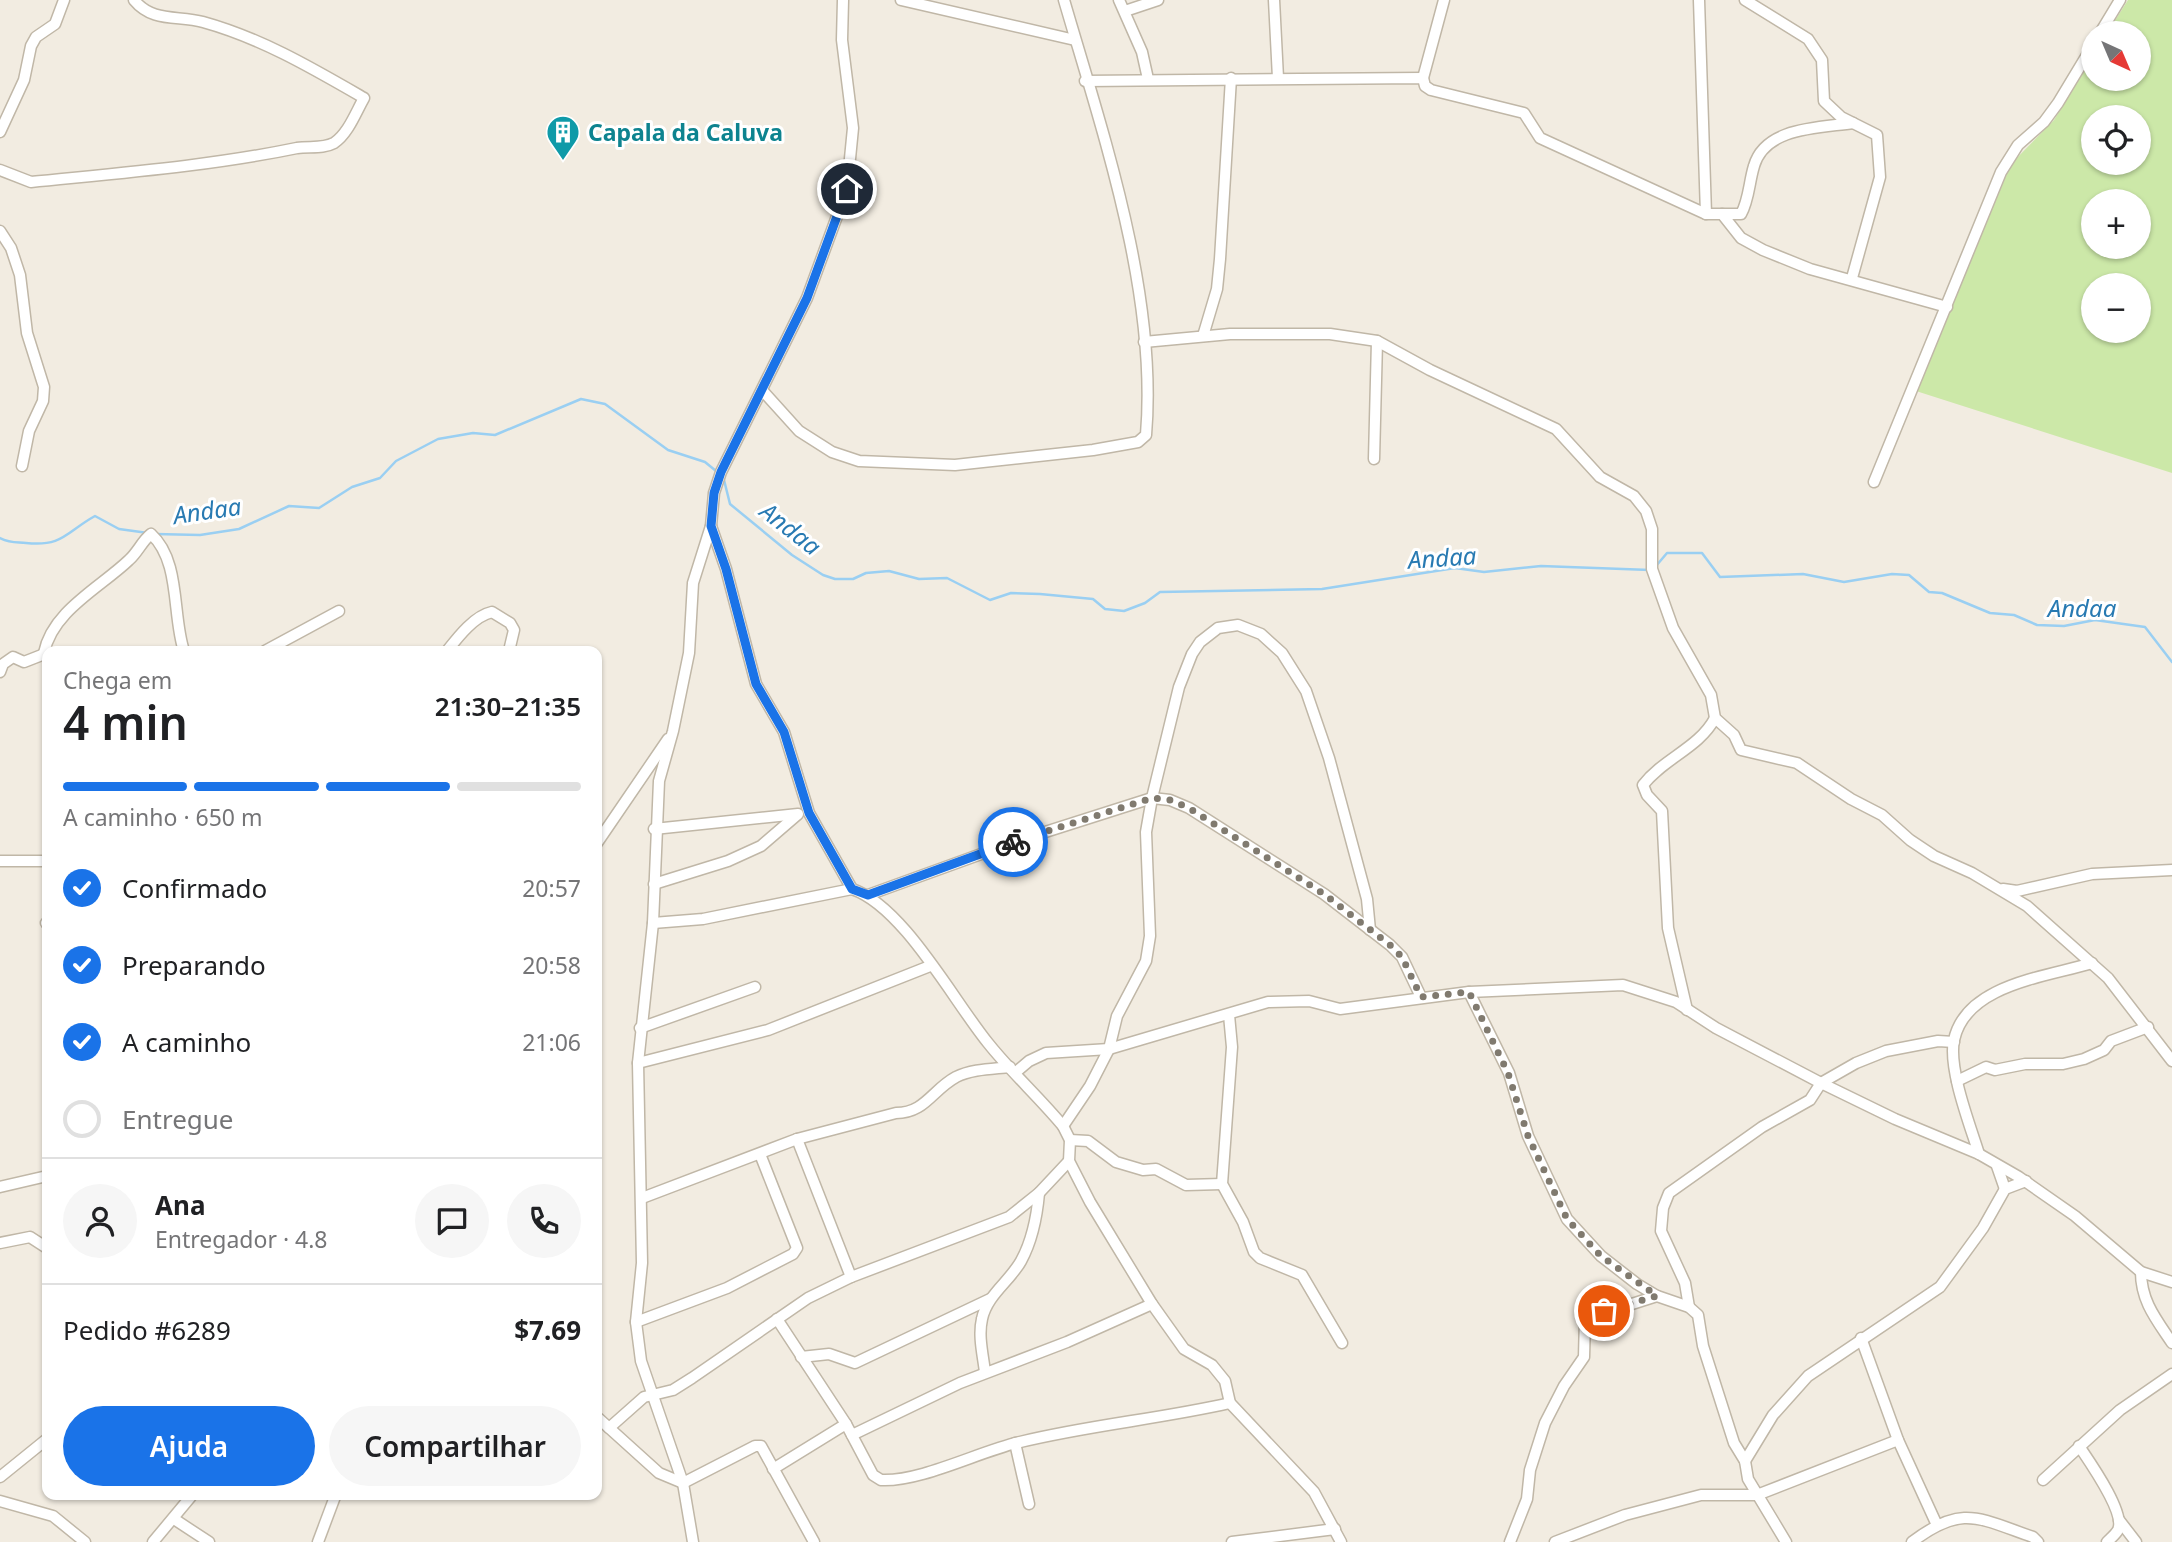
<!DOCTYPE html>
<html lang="pt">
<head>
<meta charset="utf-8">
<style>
	body { margin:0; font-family:"Noto Sans",sans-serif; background:#f6f6f6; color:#202124; height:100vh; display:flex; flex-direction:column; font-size:26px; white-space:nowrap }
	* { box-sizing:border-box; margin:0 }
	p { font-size:23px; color:#757577 }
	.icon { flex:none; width:38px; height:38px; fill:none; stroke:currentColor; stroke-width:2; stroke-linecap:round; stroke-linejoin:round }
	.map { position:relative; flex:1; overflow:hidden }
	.side { position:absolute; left:42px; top:646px; width:560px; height:854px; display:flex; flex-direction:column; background:#fff; border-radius:14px; box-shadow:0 2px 5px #0004 }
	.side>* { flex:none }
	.needle { width:46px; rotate:136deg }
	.tools { position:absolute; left:2081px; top:21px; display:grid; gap:14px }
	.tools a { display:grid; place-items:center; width:70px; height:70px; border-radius:50%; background:#fff; box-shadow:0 2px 5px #0004; font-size:35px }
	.pin { position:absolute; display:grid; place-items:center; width:60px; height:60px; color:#fff; margin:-30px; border:4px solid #fff; border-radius:50%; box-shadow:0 2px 7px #0007 }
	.courier { position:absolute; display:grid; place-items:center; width:70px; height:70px; margin:-35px; border:5px solid #1a73e8; border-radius:50%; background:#fff; color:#222; box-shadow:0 2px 9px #0007 }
	.summary em { font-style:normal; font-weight:600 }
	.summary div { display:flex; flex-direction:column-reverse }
	.summary { display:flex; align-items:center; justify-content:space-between; height:119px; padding:0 21px }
	h1 { font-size:46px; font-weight:600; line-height:52px }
	.bar { display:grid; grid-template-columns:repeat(4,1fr); gap:10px 7px; align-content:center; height:84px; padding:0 21px }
	.bar i { height:9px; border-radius:5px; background:#e0e0e0 }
	.bar .active { background:#1a73e8 }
	.bar p { grid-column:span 4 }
	.line { display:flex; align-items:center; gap:18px; padding:0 21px; border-top:2px solid #e0e0e0 }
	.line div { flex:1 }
	.round { display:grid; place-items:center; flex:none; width:74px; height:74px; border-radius:37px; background:#f6f6f6 }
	ol { padding:0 21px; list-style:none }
	li { display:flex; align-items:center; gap:21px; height:77px }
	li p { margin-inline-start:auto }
	li .icon { padding:7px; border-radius:50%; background:#1a73e8; color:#fff; stroke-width:4 }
	li:last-child { color:#757577 }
	li i { width:38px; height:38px; border:4px solid #e0e0e0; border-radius:50% }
	.action { display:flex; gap:14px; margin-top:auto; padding:14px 21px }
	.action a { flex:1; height:80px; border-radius:42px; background:#1a73e8; color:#fff; font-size:28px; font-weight:600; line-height:80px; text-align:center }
	.action a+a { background:#f6f6f6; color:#202124 }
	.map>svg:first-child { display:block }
</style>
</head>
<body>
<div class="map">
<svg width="2172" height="1542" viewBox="0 0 2172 1542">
	<rect width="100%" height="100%" fill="#f2ece1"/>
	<path fill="#cce8a8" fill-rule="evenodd" d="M2128,0H2172V473L1916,391L2011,164L2054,120L2093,57V79H2138V33H2107ZM2093,117H2138V163H2093ZM2093,201H2138V247H2093ZM2093,285H2138V331H2093Z"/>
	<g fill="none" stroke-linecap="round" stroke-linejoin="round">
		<g stroke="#9acff2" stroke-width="2.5">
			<polyline points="724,480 730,504 792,555 823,575 835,579 853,579 866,573 889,571 919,579 947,578 990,600 1011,593 1040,594 1093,599 1105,609 1124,611 1145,603 1160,592 1322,589 1455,568 1484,572 1541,566 1650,570"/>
			<polyline points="155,534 200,535 239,529 289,506 319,508 352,487 380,478 396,461 438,439 473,433 495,435 581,399 605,404 668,450 705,462 716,471"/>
			<path d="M0,538C10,543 15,542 26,543C63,547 66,532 95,516L119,529L148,533"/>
			<polyline points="1656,566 1667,553 1702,553 1720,577 1803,574 1844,582 1892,574 1909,575 1929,592 1942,593 1990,613 2014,615 2037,625 2064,626 2095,620 2145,627 2172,662"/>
		</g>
		<defs>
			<g id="minor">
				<polyline points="901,0 1075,40"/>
				<polyline points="1119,0 1142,52 1148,79"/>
				<polyline points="1274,0 1278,78"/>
				<polyline points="1699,0 1706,214"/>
				<polyline points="1745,0 1808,39 1822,60 1824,101 1841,117 1877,135 1880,177 1852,278"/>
				<polyline points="1125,11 1158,0"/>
				<polyline points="2100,33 2120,0"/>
				<polyline points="1423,78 1444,0"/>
				<polyline points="1085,81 1423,78 1425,86 1431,90 1524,113 1540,138 1706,214 1722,214 1741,238 1763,250 1810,269 1947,307"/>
				<polyline points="0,132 24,80 31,46 36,37 55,24 64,0"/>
				<path d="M0,170L31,182C120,173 210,166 297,148C309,146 323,149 334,143C348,134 356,112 364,98C312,68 261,38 203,22C178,15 153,23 134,0"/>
				<path d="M1722,214H1741C1749,200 1749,182 1754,166C1765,127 1819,128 1853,123"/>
				<polyline points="0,231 11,248 20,275 27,333 44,387 43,401 29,431 22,466"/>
				<polyline points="1203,336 1217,289 1220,259 1231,78"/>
				<polyline points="1144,342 1230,334 1330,334 1377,341 1430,370 1556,429 1600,477 1634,496 1646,511 1652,529 1652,569 1673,628 1711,695 1715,718 1734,735 1741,750 1797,763 1851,799 1882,815 1910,840 1934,856 1972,873 2027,906 2108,978 2172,1061"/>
				<path d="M762,390L799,431L832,452L859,461L955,465L1093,450L1138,442L1146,435C1158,294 1103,134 1064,0"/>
				<polyline points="1374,459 1377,341"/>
				<polyline points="1874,482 2001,172 2018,145 2044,122 2058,103 2093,45"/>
				<polyline points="711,526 726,569 756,684 784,732 809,813 852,889"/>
				<polyline points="265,651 339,611"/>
				<path d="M447,651C458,637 474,616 492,612L510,623L514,630L509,651"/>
				<path d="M44,653C52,611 101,587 129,560C138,552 142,541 151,534C181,561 172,616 184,651"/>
				<polyline points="0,672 3,664 13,657 24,662 47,653"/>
				<polyline points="654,829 798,814"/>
				<polyline points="597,843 668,739"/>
				<polyline points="0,861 47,861"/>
				<polyline points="654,884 728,861 761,846 797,815"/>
				<polyline points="2003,889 2017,891 2092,874 2172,870"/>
				<polyline points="868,895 1017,841 1152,798 1170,800 1189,808 1324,894 1390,945 1402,957 1421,997"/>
				<polyline points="46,923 47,923"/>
				<path d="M653,923L703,919L852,889C903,906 953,1000 988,1043C1011,1072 1039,1097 1063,1126L1070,1140L1069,1161L1090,1202L1152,1304L1184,1349L1212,1365L1225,1381L1230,1403L1314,1492L1341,1542"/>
				<polyline points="1469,992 1509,1073 1528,1136 1567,1219 1601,1256 1637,1284 1657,1296 1689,1307 1698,1315 1703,1346 1734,1443 1745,1461 1748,1479 1786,1542"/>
				<path d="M1687,1010L1668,928L1662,811L1647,795L1643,785C1664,758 1699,748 1715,718"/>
				<polyline points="1229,1015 1232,1047 1222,1184 1243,1222 1254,1252 1260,1258 1302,1275 1342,1343"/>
				<polyline points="640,1028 755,987"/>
				<polyline points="638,1063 768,1030 930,966"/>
				<polyline points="1016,1072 1029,1061 1046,1053 1109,1049 1268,1002 1309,1001 1340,1009 1469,992 1623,985 1676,1002 1716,1028 1821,1083 1895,1119 1979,1154 2019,1177 2075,1216 2141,1272 2172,1282"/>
				<polyline points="1957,1081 1986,1067 1995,1070 2025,1064 2063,1064 2084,1059 2104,1050 2111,1041 2148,1027"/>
				<polyline points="1063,1126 1090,1086 1109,1049 1117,1016 1146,961 1150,936 1146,832 1152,798 1179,687 1192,654 1200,642 1218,628 1238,625 1261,634 1282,653 1306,691 1329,758 1367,899 1370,930"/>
				<polyline points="797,1139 851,1277"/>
				<polyline points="1070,1140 1088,1141 1116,1162 1143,1170 1156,1169 1186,1185 1222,1184"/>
				<path d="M1979,1154C1970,1125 1948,1069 1954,1040C1966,984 2047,977 2092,963"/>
				<polyline points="1997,1166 2005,1189"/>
				<polyline points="0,1187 47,1176"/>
				<path d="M642,1198L797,1139L896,1113C925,1113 932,1090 956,1077C972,1069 993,1069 1010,1067"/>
				<polyline points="0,1243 30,1237 47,1248"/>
				<path d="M2141,1272C2141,1301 2156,1319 2172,1343"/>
				<polyline points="1689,1307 1685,1283 1661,1231 1663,1208 1669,1193 1762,1127 1810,1100 1821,1083 1856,1063 1886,1051 1938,1041 1954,1042"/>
				<path d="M777,1319L846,1424L873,1475L881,1480C921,1482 980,1451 1020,1442C1089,1425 1160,1419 1230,1403"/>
				<polyline points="636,1322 727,1288 793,1254 797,1248 760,1154"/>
				<polyline points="1861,1338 1898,1440 1936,1523"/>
				<polyline points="801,1357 829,1354 855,1363 990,1299"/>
				<path d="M985,1372C983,1355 978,1336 982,1319C987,1295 1010,1281 1021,1261C1032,1241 1037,1216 1039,1193"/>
				<polyline points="597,1417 659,1473 683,1483 755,1446 761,1446 814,1542"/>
				<polyline points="609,1428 644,1397 673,1390 692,1378 808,1298 851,1277 1009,1217 1039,1193 1069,1161"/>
				<polyline points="852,1435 960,1383 1067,1342 1152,1304"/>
				<polyline points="1015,1443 1029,1504"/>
				<path d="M2079,1446C2089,1461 2126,1513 2118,1530C2116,1534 2110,1539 2107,1542"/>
				<polyline points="1745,1461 1773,1415 1808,1376 1940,1287 1983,1228 2005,1189 2026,1181"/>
				<polyline points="773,1469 846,1424"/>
				<polyline points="0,1477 47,1439"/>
				<polyline points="2043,1480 2120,1410 2172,1374"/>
				<polyline points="0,1501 53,1516 85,1542"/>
				<polyline points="174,1519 209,1542"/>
				<polyline points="2119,1520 2136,1542"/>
				<polyline points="153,1542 193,1494"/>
				<polyline points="318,1542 336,1494"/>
				<polyline points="693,1542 683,1483 641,1361 636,1322 642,1263 638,1063 653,923 659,781 673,731 689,653 693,583 711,526 714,493 721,472 807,298 847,189 853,128 842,40 843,0"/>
				<polyline points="1232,1542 1335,1529"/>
				<polyline points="1510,1542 1527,1499 1530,1470 1545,1423 1564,1386 1584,1357 1585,1319 1657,1296"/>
				<polyline points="1555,1542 1625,1515 1701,1495 1757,1495 1898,1440"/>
				<path d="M1912,1542C1962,1504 1978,1518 2033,1537L2038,1542"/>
			</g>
		</defs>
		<use href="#minor" stroke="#c0b7a7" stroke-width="13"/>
		<use href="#minor" stroke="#fff" stroke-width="10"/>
	</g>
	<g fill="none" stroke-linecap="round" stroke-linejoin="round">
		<polyline stroke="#807a6f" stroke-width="7" stroke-dasharray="0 12.6" points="1013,842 1152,798 1170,800 1189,808 1324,894 1390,945 1402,957 1421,997 1469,992 1508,1073 1528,1136 1567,1219 1601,1256 1657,1296 1604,1311"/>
		<polyline stroke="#1a73e8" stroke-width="9" points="847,189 807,298 721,472 714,493 711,526 726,569 756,684 784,732 809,813 852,889 868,895 1013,842"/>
	</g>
	<defs>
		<symbol id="building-pin" viewBox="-11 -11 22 30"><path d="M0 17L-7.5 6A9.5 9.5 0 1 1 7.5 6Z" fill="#0f9aa8" stroke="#fff"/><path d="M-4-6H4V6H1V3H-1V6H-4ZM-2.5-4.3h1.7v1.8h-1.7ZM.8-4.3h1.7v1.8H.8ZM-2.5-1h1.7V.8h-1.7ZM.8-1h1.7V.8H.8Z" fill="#fff"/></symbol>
	</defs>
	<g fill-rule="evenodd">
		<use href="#building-pin" x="544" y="113" width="38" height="52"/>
	</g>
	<g text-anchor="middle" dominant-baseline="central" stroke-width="6" stroke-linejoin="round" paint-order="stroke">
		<g font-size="23" font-weight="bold" fill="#0d838f" stroke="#fff" text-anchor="start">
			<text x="588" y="132">Capala da Caluva</text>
		</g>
		<g font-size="24" font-style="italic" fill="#287ab2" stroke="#fff">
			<text transform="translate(207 510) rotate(-8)">Andaa</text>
			<text transform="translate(791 528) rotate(38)">Andaa</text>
			<text transform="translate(1442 557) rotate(-4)">Andaa</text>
			<text x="2082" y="607">Andaa</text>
		</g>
	</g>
</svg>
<div class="tools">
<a><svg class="needle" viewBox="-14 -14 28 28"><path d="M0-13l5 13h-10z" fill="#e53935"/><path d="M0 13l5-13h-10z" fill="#757577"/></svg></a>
<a><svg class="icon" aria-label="locate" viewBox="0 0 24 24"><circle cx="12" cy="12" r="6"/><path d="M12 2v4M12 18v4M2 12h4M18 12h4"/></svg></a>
<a>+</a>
<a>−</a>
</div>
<div class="pin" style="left:1604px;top:1311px;background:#ea580c"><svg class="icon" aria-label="bag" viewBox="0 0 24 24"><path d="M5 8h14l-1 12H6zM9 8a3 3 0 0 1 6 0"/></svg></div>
<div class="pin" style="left:847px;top:189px;background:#1f2937"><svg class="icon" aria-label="home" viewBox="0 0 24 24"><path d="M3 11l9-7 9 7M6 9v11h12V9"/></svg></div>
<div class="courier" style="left:1013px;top:842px"><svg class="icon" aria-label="bike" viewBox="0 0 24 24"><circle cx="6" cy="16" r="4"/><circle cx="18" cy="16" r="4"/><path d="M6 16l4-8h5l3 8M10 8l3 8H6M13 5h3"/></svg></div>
<section class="side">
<div class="summary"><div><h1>4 min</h1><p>Chega em</p></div><em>21:30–21:35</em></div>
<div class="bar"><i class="active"></i><i class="active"></i><i class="active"></i><i></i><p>A caminho · 650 m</p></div>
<ol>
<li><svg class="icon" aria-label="check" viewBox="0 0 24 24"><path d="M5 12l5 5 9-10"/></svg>Confirmado<p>20:57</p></li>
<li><svg class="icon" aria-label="check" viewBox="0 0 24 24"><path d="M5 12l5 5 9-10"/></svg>Preparando<p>20:58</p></li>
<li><svg class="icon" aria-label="check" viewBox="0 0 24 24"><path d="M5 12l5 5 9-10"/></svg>A caminho<p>21:06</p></li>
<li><i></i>Entregue</li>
</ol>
<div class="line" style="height:126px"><a class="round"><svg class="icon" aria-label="person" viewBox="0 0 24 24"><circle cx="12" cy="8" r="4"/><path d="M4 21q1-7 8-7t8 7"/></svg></a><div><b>Ana</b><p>Entregador · 4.8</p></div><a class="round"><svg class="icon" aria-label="chat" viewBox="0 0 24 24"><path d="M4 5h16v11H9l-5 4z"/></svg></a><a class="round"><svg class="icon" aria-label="phone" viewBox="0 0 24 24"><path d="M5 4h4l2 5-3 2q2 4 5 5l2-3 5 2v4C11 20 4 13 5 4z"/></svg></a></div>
<div class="line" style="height:91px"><div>Pedido #6289</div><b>$7.69</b></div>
<div class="action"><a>Ajuda</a><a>Compartilhar</a></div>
</section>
</div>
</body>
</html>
